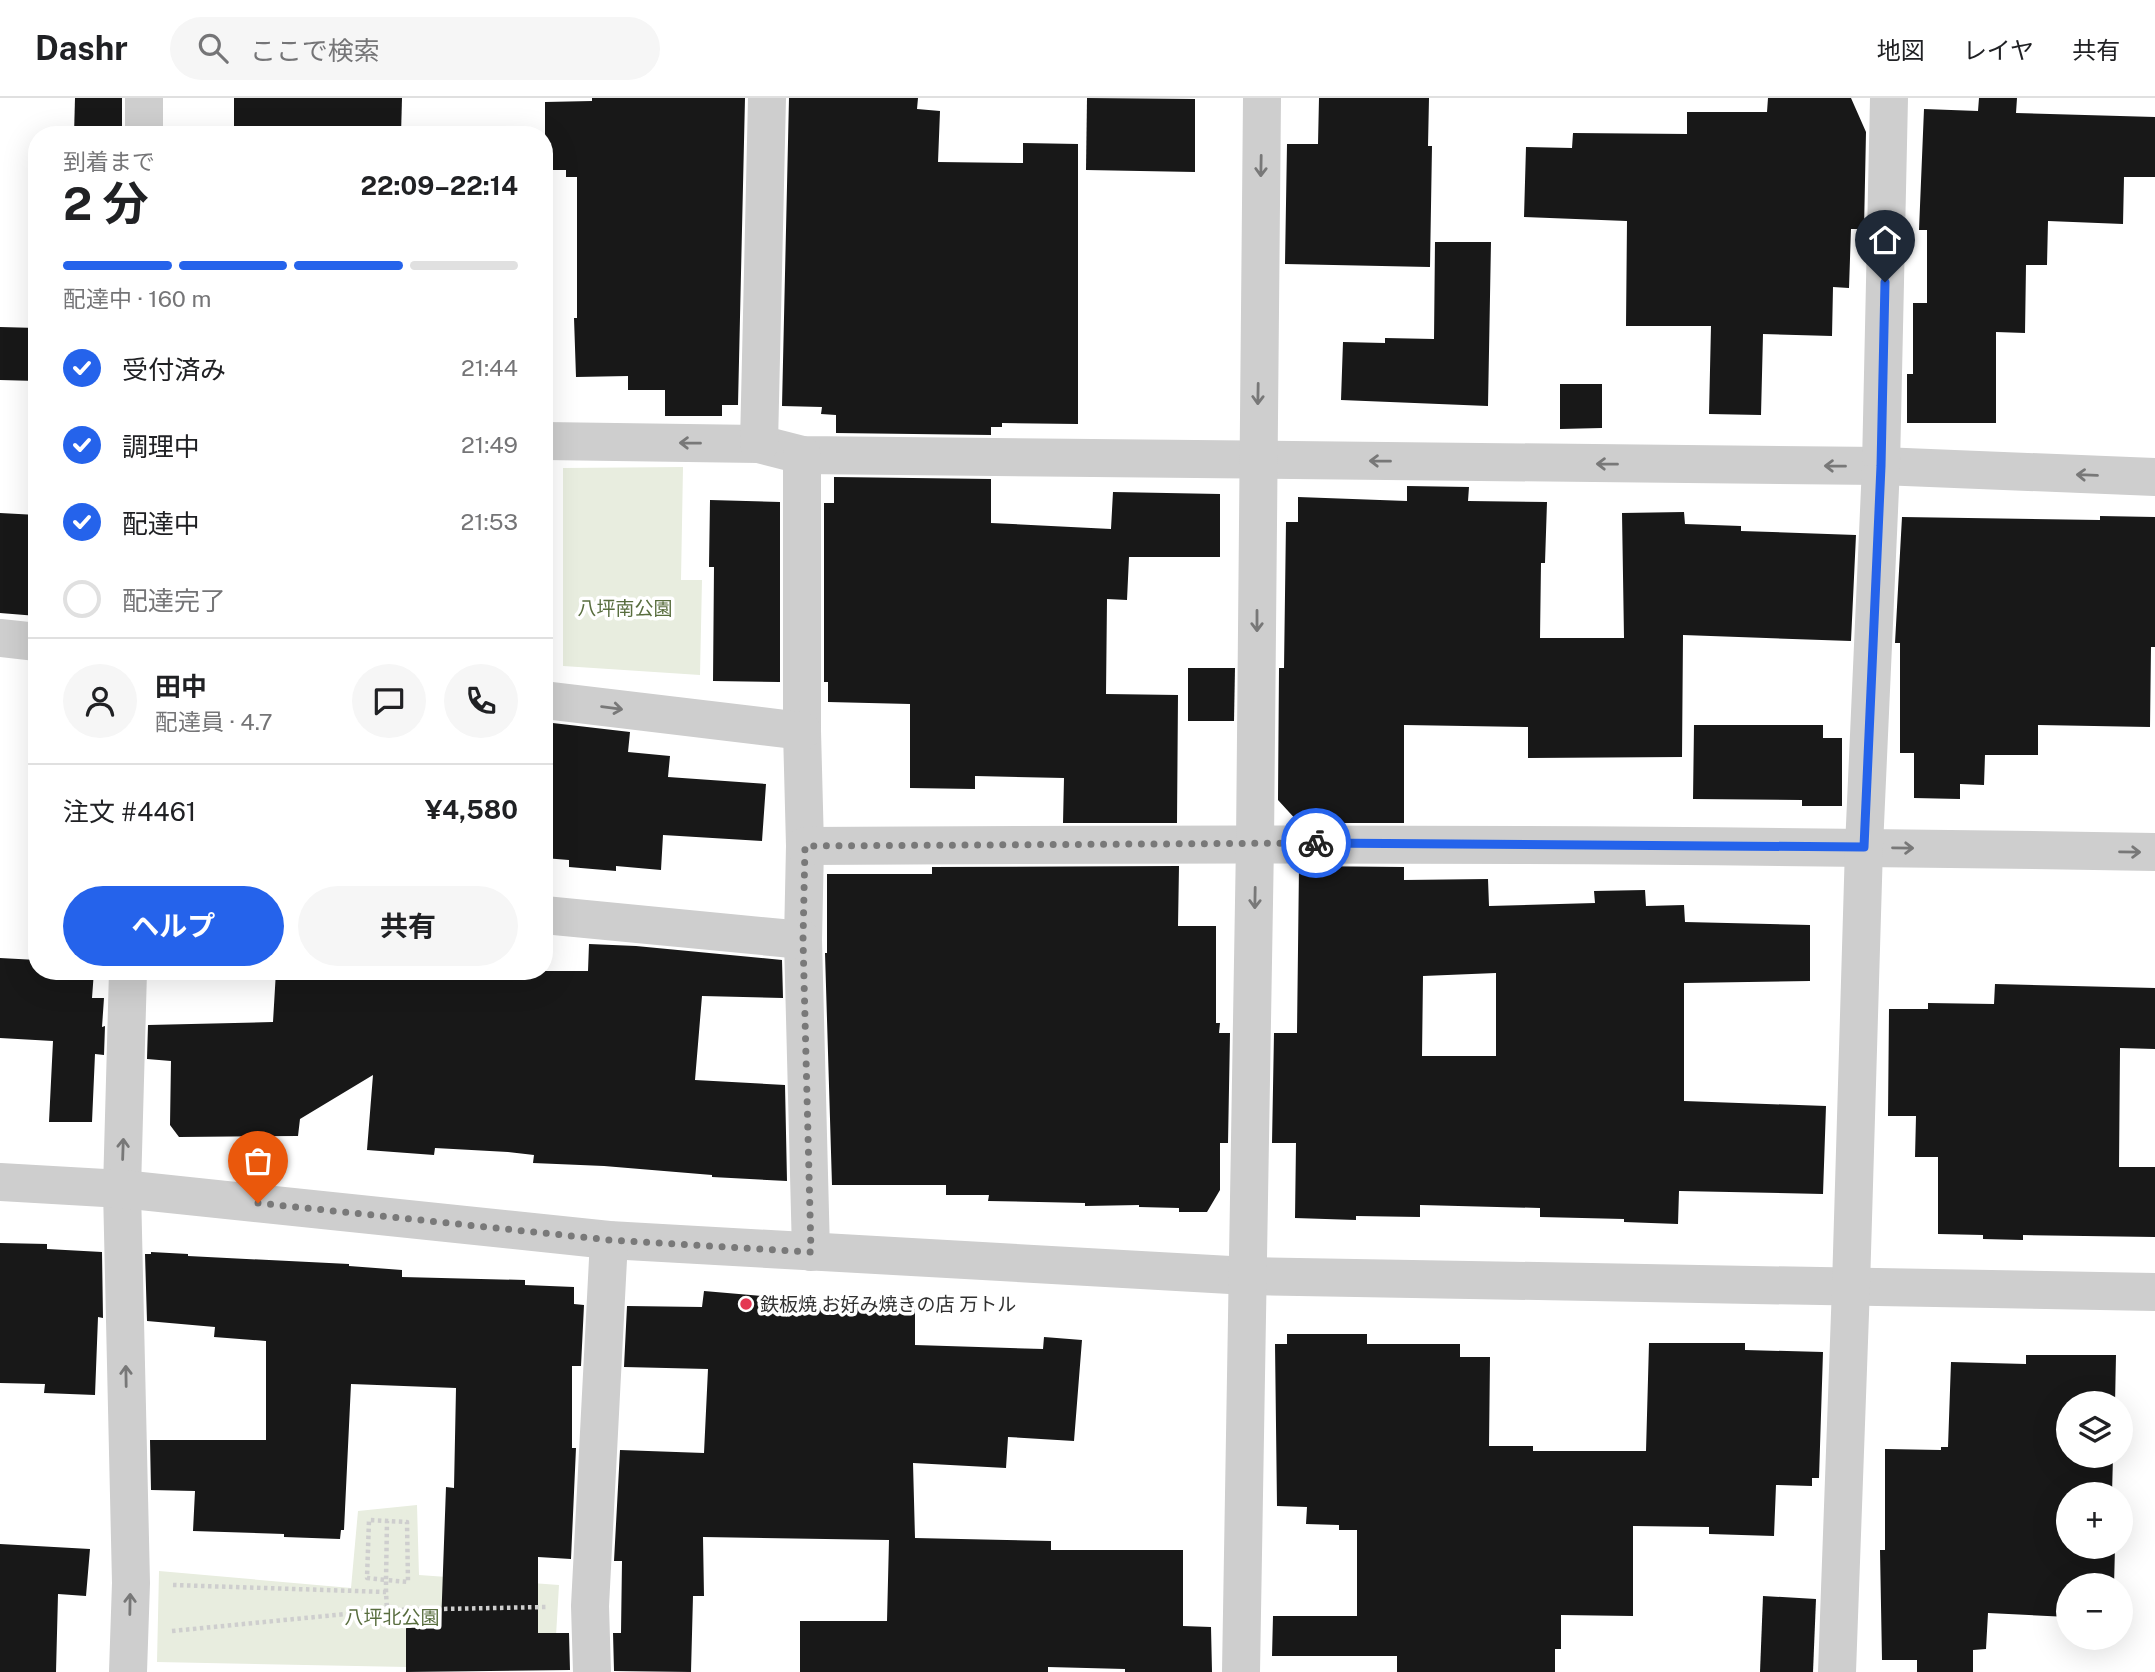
<!DOCTYPE html>
<html lang="ja">
<head>
<meta charset="utf-8">
<style>
	body { margin:0; font-family:"Public Sans","Noto Sans JP",sans-serif; background:#f6f6f6; color:#202124; height:100vh; display:flex; flex-direction:column; font-size:26px; white-space:nowrap }
	* { box-sizing:border-box; margin:0 }
	p { font-size:23px; color:#757577 }
	.icon { flex:none; width:38px; height:38px; fill:none; stroke:currentColor; stroke-width:2; stroke-linecap:round; stroke-linejoin:round }
	.map { position:relative; flex:1; overflow:hidden }
	.drawer { position:absolute; left:28px; top:28px; width:525px; height:854px; display:flex; flex-direction:column; background:#fff; border-radius:28px; box-shadow:0 7px 28px #0002 }
	.drawer>* { flex:none }
	.fabs { position:absolute; left:2056px; top:1293px; display:grid; gap:14px }
	.fabs a { display:grid; place-items:center; width:77px; height:77px; border-radius:50%; background:#fff; box-shadow:0 7px 28px #0002; font-size:35px }
	.pin { position:absolute; display:grid; place-items:center; width:60px; height:60px; color:#fff; margin:-72px -30px; border-radius:50% 50% 50% 0; rotate:-45deg; box-shadow:0 0 7px #0007 }
	.pin .icon { rotate:45deg }
	.courier { position:absolute; display:grid; place-items:center; width:70px; height:70px; margin:-35px; border:5px solid #2563eb; border-radius:50%; background:#fff; color:#222; box-shadow:0 2px 9px #0007 }
	.head em { font-style:normal; font-weight:700 }
	.head div { display:flex; flex-direction:column-reverse }
	.head { display:flex; align-items:center; justify-content:space-between; height:119px; padding:0 35px }
	h1 { font-size:46px; font-weight:700; line-height:52px }
	.bar { display:grid; grid-template-columns:repeat(4,1fr); gap:10px 7px; align-content:center; height:84px; padding:0 35px }
	.bar i { height:9px; border-radius:5px; background:#e0e0e0 }
	.bar .active { background:#2563eb }
	.bar p { grid-column:span 4 }
	.line { display:flex; align-items:center; gap:18px; padding:0 35px; border-top:2px solid #e0e0e0 }
	.line div { flex:1 }
	.round { display:grid; place-items:center; flex:none; width:74px; height:74px; border-radius:37px; background:#f6f6f6 }
	ol { padding:0 35px; list-style:none }
	li { display:flex; align-items:center; gap:21px; height:77px }
	li p { margin-inline-start:auto }
	li .icon { padding:7px; border-radius:50%; background:#2563eb; color:#fff; stroke-width:4 }
	li:last-child { color:#757577 }
	li i { width:38px; height:38px; border:4px solid #e0e0e0; border-radius:50% }
	.action { display:flex; gap:14px; margin-top:auto; padding:14px 35px }
	.action a { flex:1; height:80px; border-radius:42px; background:#2563eb; color:#fff; font-size:28px; font-weight:700; line-height:80px; text-align:center }
	.action a+a { background:#f6f6f6; color:#202124 }
	header { display:flex; align-items:center; gap:42px; box-sizing:border-box; height:98px; padding:0 35px; background:#fff; border-bottom:2px solid #e0e0e0 }
	header strong { font-size:33px }
	nav { display:flex; gap:38px; margin-inline-start:auto; font-size:24px }
	.search { width:490px; height:63px; background:#f6f6f6; display:flex; align-items:center; gap:18px; box-sizing:border-box; padding:0 24px; border-radius:38px; color:#757577; font-size:26px }
	.map>svg:first-child { display:block }
</style>
</head>
<body>
<header>
<strong>Dashr</strong>
<div class="search"><svg class="icon" aria-label="search" viewBox="0 0 24 24"><circle cx="10" cy="10" r="6"/><path d="M15 15l6 6"/></svg>ここで検索</div>
<nav><a>地図</a><a>レイヤ</a><a>共有</a></nav>
</header>
<div class="map">
<svg width="2155" height="1574" viewBox="0 0 2155 1574">
	<rect width="100%" height="100%" fill="#fff"/>
	<g fill="#e8eddf">
		<polygon points="683,369 681,482 702,482 700,577 563,568 563,370"/>
		<polygon points="417,1407 419,1477 559,1487 554,1572 157,1564 159,1473 351,1490 358,1413"/>
	</g>
	<g fill="#181818" fill-rule="evenodd">
		<polygon points="75,0 122,0 122,37 74,37"/>
		<polygon points="234,0 402,0 401,37 234,37"/>
		<polygon points="592,0 745,0 738,307 722,307 722,318 665,318 665,292 628,292 628,278 576,279 574,220 577,220 577,79 566,79 566,72 545,72 545,4 592,3"/>
		<polygon points="789,0 918,0 917,11 940,13 938,64 1023,65 1023,45 1078,46 1078,326 1002,325 1002,329 991,329 991,337 836,335 836,317 821,316 822,309 782,308"/>
		<polygon points="1087,0 1195,1 1195,74 1086,72"/>
		<polygon points="1319,0 1429,0 1428,48 1432,48 1430,169 1285,166 1287,46 1318,46"/>
		<polygon points="1768,0 1851,0 1866,34 1864,131 1851,131 1849,190 1833,189 1832,238 1763,236 1761,317 1709,316 1711,228 1626,228 1627,123 1524,119 1526,49 1572,50 1573,35 1687,36 1687,14 1767,14"/>
		<polygon points="1979,0 2017,0 2016,15 2155,19 2155,79 2124,79 2123,126 2048,123 2047,167 2026,167 2025,235 1996,234 1996,325 1907,325 1907,276 1913,276 1913,205 1927,205 1927,132 1919,132 1924,11 1978,13"/>
		<polygon points="1435,144 1491,144 1488,308 1341,302 1343,244 1385,245 1385,240 1434,241"/>
		<polygon points="0,229 37,230 37,283 0,282"/>
		<polygon points="1560,286 1602,286 1602,330 1560,331"/>
		<polygon points="834,379 991,381 991,425 1111,431 1113,394 1220,396 1220,459 1129,459 1127,502 1107,501 1106,596 1178,597 1177,725 1063,725 1064,680 975,678 975,691 910,690 910,606 828,604 828,584 824,584 824,405 834,405"/>
		<polygon points="1407,388 1469,389 1468,403 1547,404 1545,465 1541,465 1540,540 1624,540 1622,415 1684,414 1685,426 1741,428 1741,433 1856,437 1851,543 1683,537 1682,659 1528,660 1528,629 1404,627 1404,725 1299,725 1278,702 1279,570 1284,570 1286,424 1298,424 1298,399 1407,403"/>
		<polygon points="710,402 780,404 780,584 713,583 714,469 709,469"/>
		<polygon points="0,415 37,417 37,518 0,515"/>
		<polygon points="2100,418 2155,419 2155,549 2151,549 2150,629 2038,627 2038,657 1985,657 1984,687 1960,686 1960,701 1914,700 1914,655 1900,655 1900,545 1895,545 1902,419 2100,422"/>
		<polygon points="1188,570 1235,570 1234,623 1188,623"/>
		<polygon points="544,624 630,634 628,654 670,658 668,679 766,686 762,743 663,737 661,772 616,768 616,773 569,769 569,762 544,760"/>
		<polygon points="1694,627 1823,627 1823,640 1842,640 1842,708 1802,708 1802,702 1693,701"/>
		<polygon points="1179,768 1178,828 1216,828 1216,925 1220,925 1219,935 1230,935 1228,1045 1220,1045 1220,1092 1207,1114 1179,1114 1179,1110 1139,1109 1139,1107 1085,1108 1085,1105 988,1103 989,1097 946,1097 946,1087 832,1087 825,855 827,855 827,776 932,776 932,769"/>
		<path d="M1299,768L1404,769V782L1488,781L1489,808L1595,805L1594,793L1645,792L1646,808L1684,807L1685,824L1810,827V883L1684,885V1003L1826,1008L1823,1096L1679,1093L1678,1126L1624,1124V1121L1540,1119V1110L1420,1107V1119L1356,1118V1122L1295,1120L1296,1045H1272L1274,935H1297ZM1496,875V958H1422L1423,878Z"/>
		<polygon points="589,846 636,848 782,862 783,900 702,898 695,982 785,987 787,1083 712,1079 712,1077 604,1068 533,1065 534,1057 508,1054 435,1050 434,1057 367,1052 373,977 300,1021 298,1038 179,1039 170,1027 171,963 147,961 148,927 273,924 276,873 588,873"/>
		<polygon points="0,860 37,862 37,873 94,873 92,900 104,900 102,929 105,928 104,957 95,956 92,1024 49,1024 53,943 0,940"/>
		<polygon points="1995,886 2155,890 2155,951 2120,950 2119,1069 2155,1069 2155,1139 2023,1137 2023,1142 1983,1141 1983,1137 1938,1136 1938,1059 1915,1059 1916,1018 1888,1018 1889,911 1928,911 1928,905 1994,906"/>
		<polygon points="0,1145 47,1146 47,1151 102,1154 103,1220 98,1219 95,1297 44,1295 45,1286 0,1285"/>
		<polygon points="151,1154 188,1156 188,1158 349,1166 349,1168 402,1172 402,1179 525,1182 525,1187 574,1189 574,1206 584,1207 581,1268 572,1268 572,1350 576,1350 571,1461 538,1459 538,1535 569,1535 570,1572 406,1574 406,1528 441,1528 446,1389 454,1390 456,1290 351,1286 344,1432 341,1432 340,1441 284,1439 284,1436 193,1433 195,1393 151,1392 150,1342 266,1342 266,1243 214,1239 215,1229 147,1223 145,1156 151,1156"/>
		<polygon points="704,1193 762,1198 761,1211 915,1208 915,1247 1043,1251 1044,1239 1082,1242 1074,1343 1008,1339 1006,1370 913,1365 915,1440 1051,1443 1051,1452 1183,1452 1183,1528 1211,1529 1212,1574 1125,1574 1125,1571 1048,1569 1048,1574 800,1574 800,1523 887,1523 889,1442 703,1439 704,1498 693,1498 691,1574 614,1573 613,1535 621,1535 622,1463 614,1463 620,1352 704,1355 708,1271 624,1269 627,1208 702,1209"/>
		<polygon points="1287,1236 1367,1236 1367,1246 1460,1246 1460,1259 1490,1259 1489,1348 1533,1348 1533,1353 1646,1353 1649,1245 1745,1245 1745,1252 1823,1254 1819,1380 1812,1380 1812,1388 1776,1387 1774,1438 1709,1436 1709,1429 1633,1428 1633,1518 1561,1517 1561,1551 1555,1551 1555,1574 1397,1574 1397,1558 1272,1558 1273,1518 1357,1518 1357,1432 1339,1432 1339,1427 1306,1426 1307,1409 1277,1408 1275,1246 1287,1246"/>
		<polygon points="2026,1257 2116,1257 2115,1306 2068,1306 2068,1358 2113,1358 2112,1396 2068,1396 2068,1449 2115,1449 2114,1488 2068,1488 2068,1519 1988,1515 1986,1551 1973,1552 1973,1574 1917,1574 1917,1562 1882,1562 1880,1452 1885,1452 1885,1351 1941,1352 1941,1349 1948,1349 1951,1264 2026,1266"/>
		<polygon points="0,1446 90,1451 86,1498 58,1496 56,1574 0,1574"/>
		<polygon points="1763,1498 1816,1501 1813,1574 1760,1574"/>
	</g>
	<g fill="none" stroke-linecap="round" stroke-linejoin="round">
		<g stroke="#cecece" stroke-width="4.5" stroke-dasharray="3.5 3.5" stroke-linecap="butt">
			<polyline points="173,1487 386,1494 387,1512"/>
			<polyline points="386,1494 386,1482 367,1480 369,1422 407,1424 408,1484 386,1482 387,1423"/>
			<polyline points="172,1533 387,1512 547,1509"/>
		</g>
		<g stroke="#cecece" stroke-width="38">
			<polyline points="144,37 144,0"/>
			<polyline points="544,343 759,346 802,357 1881,368 2155,379"/>
			<polyline points="759,346 767,0"/>
			<polyline points="802,357 802,633 805,748 803,842 811,1154"/>
			<polyline points="0,540 37,544"/>
			<polyline points="544,602 802,633"/>
			<path d="M805,748C1255,745 1705,746 2155,754"/>
			<polyline points="544,817 803,842"/>
			<polyline points="128,873 122,1091 131,1485 128,1574"/>
			<polyline points="0,1084 122,1091 609,1142 1248,1178 2155,1194"/>
			<polyline points="592,1574 590,1508 609,1142"/>
			<polyline points="1241,1574 1255,745 1262,0"/>
			<polyline points="1837,1574 1851,1188 1864,749 1881,368 1889,0"/>
		</g>
	</g>
	<defs><path id="oneway-shaft" d="M-6 0H5M1.5-3L5.5 0L1.5 3" fill="none" stroke-width="1.6" stroke-linecap="round" stroke-linejoin="round" transform="scale(1.75)"/></defs>
	<g stroke="#787878">
		<use href="#oneway-shaft" transform="translate(1261 68) rotate(91)"/>
		<use href="#oneway-shaft" transform="translate(1258 296) rotate(91)"/>
		<use href="#oneway-shaft" transform="translate(690 345) rotate(-179)"/>
		<use href="#oneway-shaft" transform="translate(1380 363) rotate(-179)"/>
		<use href="#oneway-shaft" transform="translate(1607 366) rotate(-179)"/>
		<use href="#oneway-shaft" transform="translate(1835 368) rotate(-179)"/>
		<use href="#oneway-shaft" transform="translate(2087 377) rotate(-178)"/>
		<use href="#oneway-shaft" transform="translate(1257 523) rotate(90)"/>
		<use href="#oneway-shaft" transform="translate(612 610) rotate(7)"/>
		<use href="#oneway-shaft" transform="translate(1903 750) rotate(1)"/>
		<use href="#oneway-shaft" transform="translate(2130 754) rotate(1)"/>
		<use href="#oneway-shaft" transform="translate(1255 800) rotate(91)"/>
		<use href="#oneway-shaft" transform="translate(123 1051) rotate(-88)"/>
		<use href="#oneway-shaft" transform="translate(126 1278) rotate(-91)"/>
		<use href="#oneway-shaft" transform="translate(130 1506) rotate(-89)"/>
	</g>
	<g fill="none" stroke-linecap="round" stroke-linejoin="round">
		<polyline stroke="#797979" stroke-width="7" stroke-dasharray="0 12.6" points="258,1105 610,1142 811,1154 803,842 805,748 1316,745"/>
		<polyline stroke="#2563eb" stroke-width="9" points="1316,745 1864,749 1881,368 1885,184"/>
	</g>
	<circle fill="#e43752" stroke="#fff" stroke-width="2.5" cx="746" cy="1206" r="7"/>
	<g text-anchor="middle" dominant-baseline="central" stroke-width="7" stroke-linejoin="round" paint-order="stroke">
		<g font-size="19" fill="#586d3e" stroke="#fff">
			<text x="625" y="510">八坪南公園</text>
			<text x="392" y="1519">八坪北公園</text>
		</g>
		<g font-size="19" fill="#313131" stroke="#fff" text-anchor="start">
			<text x="760" y="1206">鉄板焼 お好み焼きの店 万トル</text>
		</g>
	</g>
</svg>
<div class="fabs">
<a><svg class="icon" aria-label="layers" viewBox="0 0 24 24"><path d="M12 4l9 5-9 5-9-5zM3 14l9 5 9-5"/></svg></a>
<a>+</a>
<a>−</a>
</div>
<div class="pin" style="left:258px;top:1105px;background:#ea580c"><svg class="icon" aria-label="bag" viewBox="0 0 24 24"><path d="M5 8h14l-1 12H6zM9 8a3 3 0 0 1 6 0"/></svg></div>
<div class="pin" style="left:1885px;top:184px;background:#1f2937"><svg class="icon" aria-label="home" viewBox="0 0 24 24"><path d="M3 11l9-7 9 7M6 9v11h12V9"/></svg></div>
<div class="courier" style="left:1316px;top:745px"><svg class="icon" aria-label="bike" viewBox="0 0 24 24"><circle cx="6" cy="16" r="4"/><circle cx="18" cy="16" r="4"/><path d="M6 16l4-8h5l3 8M10 8l3 8H6M13 5h3"/></svg></div>
<section class="drawer">
<div class="head"><div><h1>2 分</h1><p>到着まで</p></div><em>22:09–22:14</em></div>
<div class="bar"><i class="active"></i><i class="active"></i><i class="active"></i><i></i><p>配達中 · 160 m</p></div>
<ol>
<li><svg class="icon" aria-label="check" viewBox="0 0 24 24"><path d="M5 12l5 5 9-10"/></svg>受付済み<p>21:44</p></li>
<li><svg class="icon" aria-label="check" viewBox="0 0 24 24"><path d="M5 12l5 5 9-10"/></svg>調理中<p>21:49</p></li>
<li><svg class="icon" aria-label="check" viewBox="0 0 24 24"><path d="M5 12l5 5 9-10"/></svg>配達中<p>21:53</p></li>
<li><i></i>配達完了</li>
</ol>
<div class="line" style="height:126px"><a class="round"><svg class="icon" aria-label="person" viewBox="0 0 24 24"><circle cx="12" cy="8" r="4"/><path d="M4 21q1-7 8-7t8 7"/></svg></a><div><b>田中</b><p>配達員 · 4.7</p></div><a class="round"><svg class="icon" aria-label="chat" viewBox="0 0 24 24"><path d="M4 5h16v11H9l-5 4z"/></svg></a><a class="round"><svg class="icon" aria-label="phone" viewBox="0 0 24 24"><path d="M5 4h4l2 5-3 2q2 4 5 5l2-3 5 2v4C11 20 4 13 5 4z"/></svg></a></div>
<div class="line" style="height:91px"><div>注文 #4461</div><b>¥4,580</b></div>
<div class="action"><a>ヘルプ</a><a>共有</a></div>
</section>
</div>
</body>
</html>
